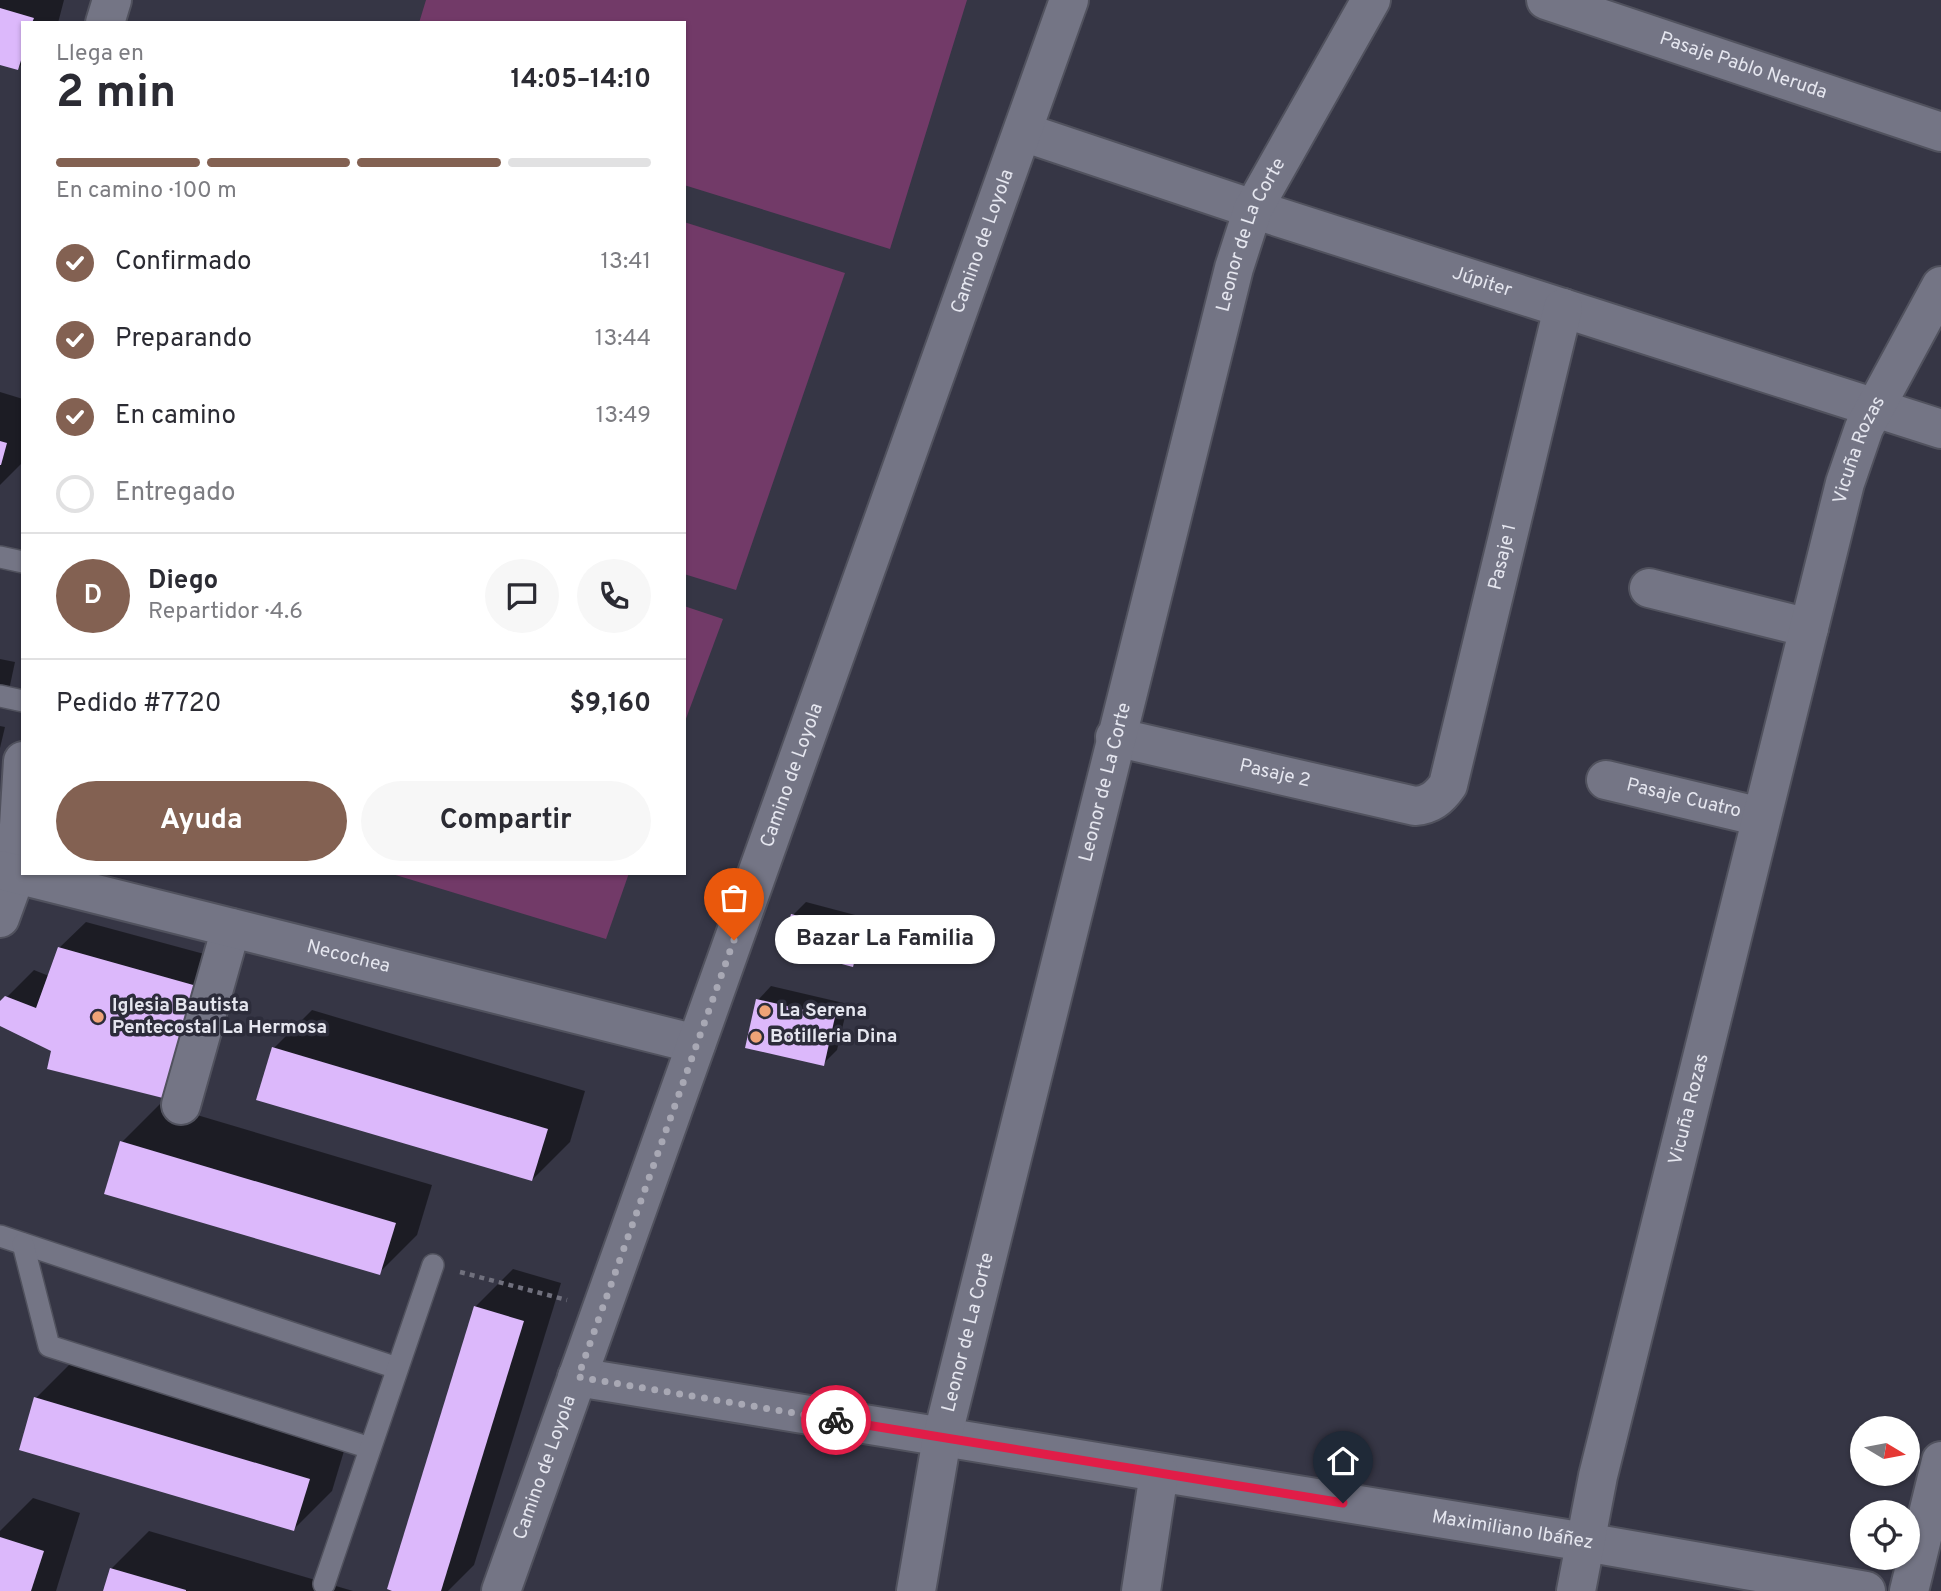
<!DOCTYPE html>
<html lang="es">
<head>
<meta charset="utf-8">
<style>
	body { margin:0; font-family:Overpass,sans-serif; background:#f7f7f7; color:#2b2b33; height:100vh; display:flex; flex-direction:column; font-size:26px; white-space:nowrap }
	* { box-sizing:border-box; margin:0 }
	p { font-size:23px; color:#7c7c81 }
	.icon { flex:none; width:38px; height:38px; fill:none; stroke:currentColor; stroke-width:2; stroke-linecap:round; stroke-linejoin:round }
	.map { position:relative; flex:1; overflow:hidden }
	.side { position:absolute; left:21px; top:21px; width:665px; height:854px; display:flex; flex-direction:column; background:#fff; border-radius:0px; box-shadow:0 2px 5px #0004 }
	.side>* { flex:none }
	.needle { width:46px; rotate:100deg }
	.controls { position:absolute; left:1850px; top:1416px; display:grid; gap:14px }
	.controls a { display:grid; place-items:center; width:70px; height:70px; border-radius:50%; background:#fff; box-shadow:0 2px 5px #0004; font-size:35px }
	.pin { position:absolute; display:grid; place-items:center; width:60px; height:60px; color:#fff; margin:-72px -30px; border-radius:50% 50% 50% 0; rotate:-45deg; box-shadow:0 0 7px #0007 }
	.pin .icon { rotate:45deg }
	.courier { position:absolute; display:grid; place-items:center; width:70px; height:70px; margin:-35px; border:5px solid #e11d48; border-radius:50%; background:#fff; color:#222; box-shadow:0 2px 9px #0007 }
	.bubble { position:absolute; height:49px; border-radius:24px; background:#fff; box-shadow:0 2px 5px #0004; font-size:23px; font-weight:700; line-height:49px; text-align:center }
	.headline em { font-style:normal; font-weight:700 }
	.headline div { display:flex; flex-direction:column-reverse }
	.headline { display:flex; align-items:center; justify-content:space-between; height:119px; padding:0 35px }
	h1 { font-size:46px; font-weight:700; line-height:52px }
	.bar { display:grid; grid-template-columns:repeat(4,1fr); gap:10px 7px; align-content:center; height:84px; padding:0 35px }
	.bar i { height:9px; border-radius:5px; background:#e1e1e2 }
	.bar .on { background:#836152 }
	.bar p { grid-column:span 4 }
	.line { display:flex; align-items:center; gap:18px; padding:0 35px; border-top:2px solid #e1e1e2 }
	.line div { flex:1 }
	.round { display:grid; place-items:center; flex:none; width:74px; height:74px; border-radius:37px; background:#f7f7f7 }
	ol { padding:0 35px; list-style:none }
	li { display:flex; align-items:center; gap:21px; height:77px }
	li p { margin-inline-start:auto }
	li .icon { padding:7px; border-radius:50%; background:#836152; color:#fff; stroke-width:4 }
	li:last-child { color:#7c7c81 }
	li i { width:38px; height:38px; border:4px solid #e1e1e2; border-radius:50% }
	.action { display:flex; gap:14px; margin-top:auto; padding:14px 35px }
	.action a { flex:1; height:80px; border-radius:42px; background:#836152; color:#fff; font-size:28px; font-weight:700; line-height:80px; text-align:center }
	.action a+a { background:#f7f7f7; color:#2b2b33 }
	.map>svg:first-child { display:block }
</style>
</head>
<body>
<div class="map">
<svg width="1941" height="1591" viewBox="0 0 1941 1591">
	<rect width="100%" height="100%" fill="#363645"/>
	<g fill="#723a68">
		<polygon points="426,0 967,0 890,249 684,185 684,23 419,23"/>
		<polygon points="684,222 845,273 736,590 684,574"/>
		<polygon points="684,606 723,619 684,724"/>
		<polygon points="389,873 629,873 606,939"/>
	</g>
	<g fill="#0007">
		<polygon points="0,0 64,0 58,23 23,23 23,63 17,69 0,63"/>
		<polygon points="0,392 23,399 23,462 0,485"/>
		<polygon points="0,659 15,662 9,690 0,699"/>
		<polygon points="0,726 5,727 0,748"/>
		<polygon points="806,902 874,920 866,951 852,965 793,915"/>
		<polygon points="86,922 230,961 205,1054 53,1050 0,1024 0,1004 34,970 49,976 59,948"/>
		<polygon points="771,986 848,1004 837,1050 823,1064 758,1000"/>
		<polygon points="312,1010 585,1091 570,1142 532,1180 274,1048"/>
		<polygon points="160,1104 432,1185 417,1235 379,1273 122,1142"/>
		<polygon points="513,1269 561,1283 474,1565 448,1591 398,1591 475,1307"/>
		<polygon points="74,1360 347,1441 332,1491 294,1529 36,1398"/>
		<polygon points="33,1498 80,1513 56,1591 0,1591 0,1531"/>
		<polygon points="149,1531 353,1591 105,1591 111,1569"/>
	</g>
	<g fill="#dcb8fb">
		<polygon points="0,8 34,18 32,23 23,23 23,54 18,70 0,65"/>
		<polygon points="0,441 7,443 1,465 0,465"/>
		<polygon points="791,914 862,933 853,967 782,948"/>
		<polygon points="58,947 204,988 163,1098 47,1069 51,1051 0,1026 0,1001 5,996 36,1008"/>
		<polygon points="756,999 835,1017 824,1066 745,1048"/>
		<polygon points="272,1047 548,1129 532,1181 256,1100"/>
		<polygon points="120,1141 396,1223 380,1275 104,1194"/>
		<polygon points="474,1306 524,1321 441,1591 392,1591 387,1589"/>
		<polygon points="34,1397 310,1479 294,1531 19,1450"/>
		<polygon points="0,1537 44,1551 31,1591 0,1591"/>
		<polygon points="110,1568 186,1590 186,1591 103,1591"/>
	</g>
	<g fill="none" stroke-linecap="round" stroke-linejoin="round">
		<defs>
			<g id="lane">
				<polyline points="0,557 23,562"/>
				<polyline points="0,696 23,701"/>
				<polyline points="0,1236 397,1368"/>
				<polyline points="23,1244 49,1346 370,1448"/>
				<polyline points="324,1584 433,1265"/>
			</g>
			<g id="street">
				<path id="s1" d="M1546,0L1941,132"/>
				<polyline points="105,23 112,0"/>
				<path id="s2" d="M1023,132L1253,209L1941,429"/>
				<polyline points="1649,588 1809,628"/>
				<path id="s3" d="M1115,737L1415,806C1430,805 1439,798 1448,785L1563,308"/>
				<path id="s4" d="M1606,780L1761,817"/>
				<polyline points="0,918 16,874 23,761"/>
				<polyline points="181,1105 231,928"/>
				<path id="s5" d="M577,1377L1585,1542L1866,1591"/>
				<path id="s6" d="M916,1591L942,1438L1234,268L1253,209L1371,0"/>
				<polyline points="1141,1591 1159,1473"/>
				<polyline points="1909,1591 1941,1461"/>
			</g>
			<g id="secondary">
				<path id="s7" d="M0,870L696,1044"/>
				<path id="s8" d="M501,1591L1069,0"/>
				<path id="s9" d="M1576,1591L1598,1476L1845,483L1864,428L1941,286"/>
			</g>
		</defs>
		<use href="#lane" stroke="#51525e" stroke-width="24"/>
		<use href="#street" stroke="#51525e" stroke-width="42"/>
		<use href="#secondary" stroke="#51525e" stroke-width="42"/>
		<polyline stroke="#70707d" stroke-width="4.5" stroke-dasharray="5 5" stroke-linecap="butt" points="460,1272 567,1300"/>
		<use href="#lane" stroke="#747585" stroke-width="21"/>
		<use href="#street" stroke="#747585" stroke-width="38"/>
		<use href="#secondary" stroke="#747585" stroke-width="38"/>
	</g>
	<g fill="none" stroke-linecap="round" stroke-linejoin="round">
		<polyline stroke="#a8a8b4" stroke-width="7" stroke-dasharray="0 12.6" points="734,940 578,1377 836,1420"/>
		<polyline stroke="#e11d48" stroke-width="9" points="836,1420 1343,1503"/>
	</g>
	<g fill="#efa377" stroke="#2c2c3a" stroke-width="2.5">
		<circle cx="765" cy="1011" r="7"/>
		<circle cx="98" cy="1017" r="7"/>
		<circle cx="756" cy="1037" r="7"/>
	</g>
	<g text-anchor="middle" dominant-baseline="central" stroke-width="7" stroke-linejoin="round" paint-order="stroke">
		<g font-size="19" fill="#e5e6ef" stroke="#2c2c3a">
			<text stroke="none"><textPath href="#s1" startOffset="208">Pasaje Pablo Neruda</textPath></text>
			<text stroke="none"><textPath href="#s6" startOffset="1398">Leonor de La Corte</textPath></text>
			<text stroke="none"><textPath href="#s8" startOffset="1433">Camino de Loyola</textPath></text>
			<text stroke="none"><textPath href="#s2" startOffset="483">Júpiter</textPath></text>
			<text stroke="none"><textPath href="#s9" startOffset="1176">Vicuña Rozas</textPath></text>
			<text stroke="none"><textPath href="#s3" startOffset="583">Pasaje 1</textPath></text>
			<text stroke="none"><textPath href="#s3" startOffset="164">Pasaje 2</textPath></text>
			<text stroke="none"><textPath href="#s8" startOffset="866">Camino de Loyola</textPath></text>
			<text stroke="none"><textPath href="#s6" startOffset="831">Leonor de La Corte</textPath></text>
			<text stroke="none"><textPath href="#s4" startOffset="80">Pasaje Cuatro</textPath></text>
			<text stroke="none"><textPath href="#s7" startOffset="359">Necochea</textPath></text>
			<text stroke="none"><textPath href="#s9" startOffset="495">Vicuña Rozas</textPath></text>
			<text stroke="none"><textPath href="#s6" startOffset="264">Leonor de La Corte</textPath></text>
			<text stroke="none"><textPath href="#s8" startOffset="131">Camino de Loyola</textPath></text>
			<text stroke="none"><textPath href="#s5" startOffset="948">Maximiliano Ibáñez</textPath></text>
		</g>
		<g font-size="19" font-weight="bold" fill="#e5e6ef" stroke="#2c2c3a" text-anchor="start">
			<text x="112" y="1006">Iglesia Bautista<tspan x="112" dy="22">Pentecostal La Hermosa</tspan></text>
			<text x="779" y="1011">La Serena</text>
			<text x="770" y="1037">Botilleria Dina</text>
		</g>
	</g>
</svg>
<div class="controls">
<a><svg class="needle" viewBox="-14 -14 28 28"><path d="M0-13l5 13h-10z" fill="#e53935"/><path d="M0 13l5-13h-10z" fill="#7c7c81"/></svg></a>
<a><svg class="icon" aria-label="locate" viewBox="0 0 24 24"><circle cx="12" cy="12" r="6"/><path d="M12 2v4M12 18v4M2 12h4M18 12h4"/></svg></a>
</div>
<div class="pin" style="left:734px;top:940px;background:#ea580c"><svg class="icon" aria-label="bag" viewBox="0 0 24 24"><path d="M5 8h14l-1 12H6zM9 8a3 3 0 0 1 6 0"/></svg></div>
<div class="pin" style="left:1343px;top:1503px;background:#1f2937"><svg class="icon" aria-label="home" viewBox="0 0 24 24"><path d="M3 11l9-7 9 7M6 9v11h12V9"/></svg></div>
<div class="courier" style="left:836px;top:1420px"><svg class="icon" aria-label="bike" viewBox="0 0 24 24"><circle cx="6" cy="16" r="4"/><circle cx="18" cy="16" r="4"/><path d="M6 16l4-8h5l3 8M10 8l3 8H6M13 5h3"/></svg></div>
<div class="bubble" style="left:775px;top:915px;width:220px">Bazar La Familia</div>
<section class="side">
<div class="headline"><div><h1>2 min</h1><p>Llega en</p></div><em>14:05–14:10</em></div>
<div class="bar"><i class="on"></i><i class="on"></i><i class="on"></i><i></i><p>En camino · 100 m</p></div>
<ol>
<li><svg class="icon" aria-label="check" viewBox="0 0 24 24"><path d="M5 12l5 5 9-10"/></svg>Confirmado<p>13:41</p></li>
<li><svg class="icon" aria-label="check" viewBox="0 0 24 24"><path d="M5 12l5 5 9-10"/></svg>Preparando<p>13:44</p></li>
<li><svg class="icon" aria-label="check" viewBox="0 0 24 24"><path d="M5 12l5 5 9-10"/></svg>En camino<p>13:49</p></li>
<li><i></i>Entregado</li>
</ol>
<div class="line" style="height:126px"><b class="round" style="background:#836152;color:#fff">D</b><div><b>Diego</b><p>Repartidor · 4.6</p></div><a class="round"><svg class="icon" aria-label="chat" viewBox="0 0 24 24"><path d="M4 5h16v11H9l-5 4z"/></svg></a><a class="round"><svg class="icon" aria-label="phone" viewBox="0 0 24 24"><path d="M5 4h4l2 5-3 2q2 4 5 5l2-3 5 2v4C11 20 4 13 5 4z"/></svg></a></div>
<div class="line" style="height:91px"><div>Pedido #7720</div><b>$9,160</b></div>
<div class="action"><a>Ayuda</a><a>Compartir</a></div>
</section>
</div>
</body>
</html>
